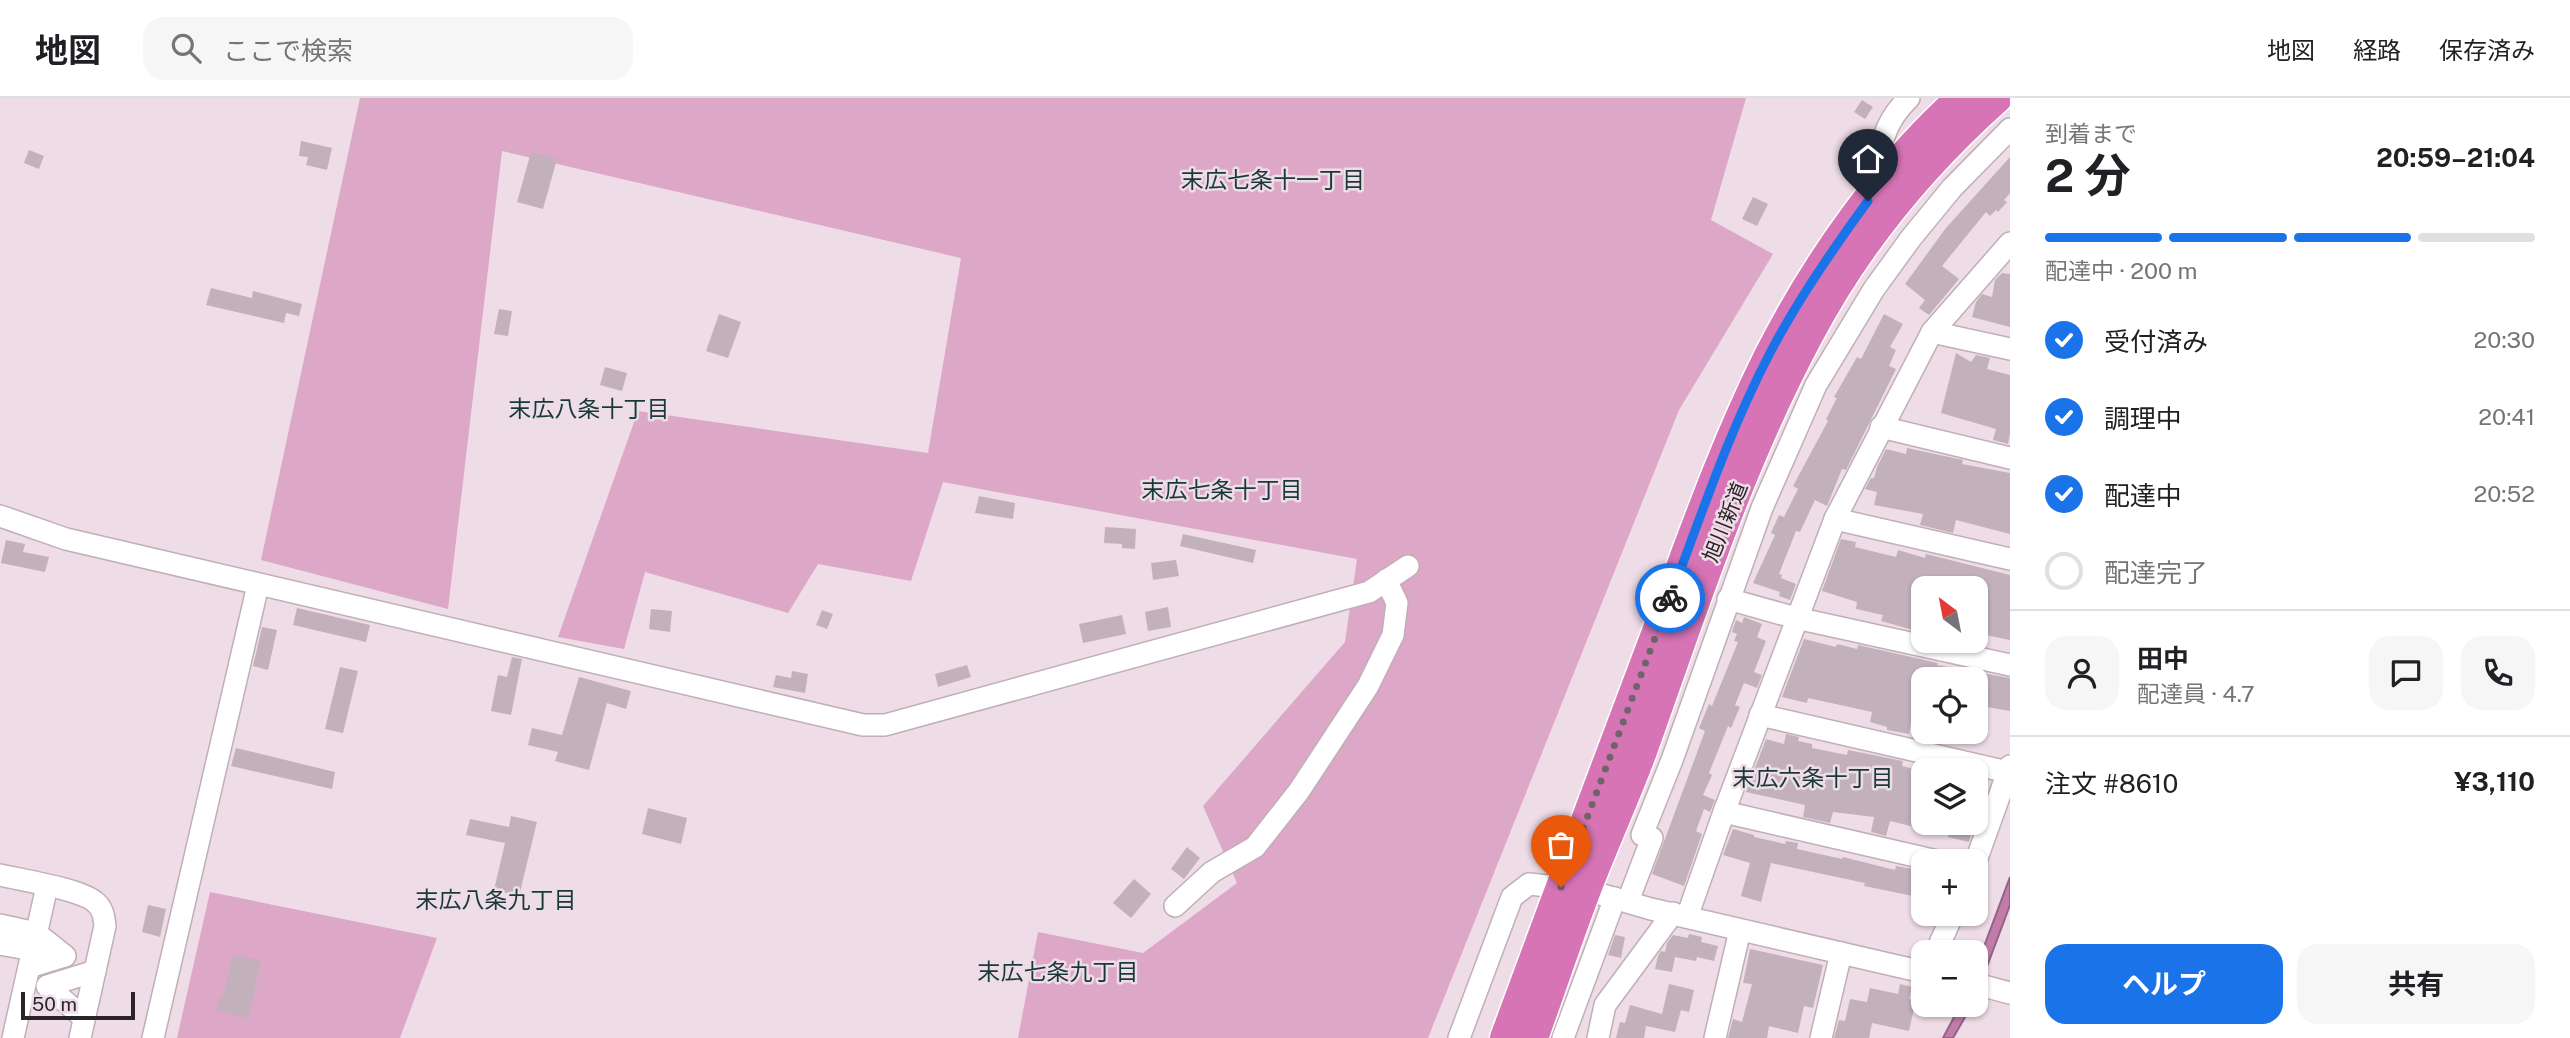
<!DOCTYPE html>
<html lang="ja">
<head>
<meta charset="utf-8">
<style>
	body { margin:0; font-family:"Public Sans","Noto Sans JP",sans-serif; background:#f6f6f6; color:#202124; height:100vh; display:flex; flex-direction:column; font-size:26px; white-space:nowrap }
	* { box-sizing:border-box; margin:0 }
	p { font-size:23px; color:#757577 }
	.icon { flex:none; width:38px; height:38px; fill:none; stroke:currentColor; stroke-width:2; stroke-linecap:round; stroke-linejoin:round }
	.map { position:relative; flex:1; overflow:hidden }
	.side { display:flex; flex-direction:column; background:#fff; width:560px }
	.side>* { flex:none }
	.needle { width:46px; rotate:328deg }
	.tools { position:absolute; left:1911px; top:478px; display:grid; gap:14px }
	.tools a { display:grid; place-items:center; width:77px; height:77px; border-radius:14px; background:#fff; box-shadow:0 2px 5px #0004; font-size:35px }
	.scale { position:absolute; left:21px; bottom:18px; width:114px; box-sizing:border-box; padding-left:7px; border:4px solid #2a2428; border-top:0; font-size:19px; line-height:24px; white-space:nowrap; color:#2a2428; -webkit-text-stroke:5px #eedce6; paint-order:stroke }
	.pin { position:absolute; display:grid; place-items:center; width:60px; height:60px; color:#fff; margin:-72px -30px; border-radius:50% 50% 50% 0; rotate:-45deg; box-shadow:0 0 7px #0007 }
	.pin .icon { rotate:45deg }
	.courier { position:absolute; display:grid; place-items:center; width:70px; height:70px; margin:-35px; border:5px solid #1a73e8; border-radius:50%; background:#fff; color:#222; box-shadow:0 2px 9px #0007 }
	.headline em { font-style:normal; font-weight:700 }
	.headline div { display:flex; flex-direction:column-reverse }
	.headline { display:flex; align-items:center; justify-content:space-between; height:119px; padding:0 35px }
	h1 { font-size:46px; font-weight:700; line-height:52px }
	.bar { display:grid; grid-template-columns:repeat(4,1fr); gap:10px 7px; align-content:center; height:84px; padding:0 35px }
	.bar i { height:9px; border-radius:5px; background:#e0e0e0 }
	.bar .selected { background:#1a73e8 }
	.bar p { grid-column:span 4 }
	.line { display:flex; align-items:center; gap:18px; padding:0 35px; border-top:2px solid #e0e0e0 }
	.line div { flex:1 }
	.round { display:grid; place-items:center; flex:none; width:74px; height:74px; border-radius:21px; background:#f6f6f6 }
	ol { padding:0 35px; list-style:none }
	li { display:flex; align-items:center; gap:21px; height:77px }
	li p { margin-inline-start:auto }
	li .icon { padding:7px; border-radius:50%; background:#1a73e8; color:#fff; stroke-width:4 }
	li:last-child { color:#757577 }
	li i { width:38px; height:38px; border:4px solid #e0e0e0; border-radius:50% }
	.action { display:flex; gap:14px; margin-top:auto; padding:14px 35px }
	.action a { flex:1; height:80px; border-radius:21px; background:#1a73e8; color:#fff; font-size:28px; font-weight:700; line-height:80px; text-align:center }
	.action a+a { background:#f6f6f6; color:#202124 }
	header { display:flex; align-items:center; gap:42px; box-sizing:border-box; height:98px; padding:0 35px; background:#fff; border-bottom:2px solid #e0e0e0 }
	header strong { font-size:33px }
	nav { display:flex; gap:38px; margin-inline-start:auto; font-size:24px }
	.search { width:490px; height:63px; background:#f6f6f6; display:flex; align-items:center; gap:18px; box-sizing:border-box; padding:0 24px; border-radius:21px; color:#757577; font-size:26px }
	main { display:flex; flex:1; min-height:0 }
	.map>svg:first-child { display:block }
</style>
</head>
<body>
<header>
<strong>地図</strong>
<div class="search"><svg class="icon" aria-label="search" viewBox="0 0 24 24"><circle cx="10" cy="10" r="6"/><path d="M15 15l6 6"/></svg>ここで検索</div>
<nav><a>地図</a><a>経路</a><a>保存済み</a></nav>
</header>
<main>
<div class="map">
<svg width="2010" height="940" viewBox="0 0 2010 940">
	<rect width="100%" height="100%" fill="#eedce6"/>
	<g fill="#dda7c8">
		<polygon points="360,0 1746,0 1711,122 1773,156 1679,312 1428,940 1018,940 1038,834 1143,855 1237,785 1203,708 1345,544 1357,461 943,384 911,483 818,466 788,515 645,474 624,551 558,539 638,313 928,355 961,160 502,53 448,511 261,462"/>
		<polygon points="210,794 437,840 400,940 177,940"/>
	</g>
	<g fill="#c27ca9" stroke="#946282" stroke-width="2">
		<polygon points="2010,779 2010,807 1976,898 1976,870"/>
		<polygon points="1961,906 1972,907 1953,940 1943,940"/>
	</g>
	<g fill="#c2b1bb">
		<polygon points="1862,2 1873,9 1865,21 1854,14"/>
		<polygon points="301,43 332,50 327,72 306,67 308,59 299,58"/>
		<polygon points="29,52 44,58 39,71 24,65"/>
		<polygon points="531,54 557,61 543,111 517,104"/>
		<polygon points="2010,59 2010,95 2004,102 2007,104 1998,114 1996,112 1990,118 1986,114 1942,168 1959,181 1929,217 1919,210 1925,202 1905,186 1946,130"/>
		<polygon points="1753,99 1768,106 1757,128 1742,121"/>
		<polygon points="2002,175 2010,176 2010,229 1972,219 1976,204 1982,196 1992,199 1995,182"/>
		<polygon points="211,190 252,200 253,193 302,206 299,218 286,215 284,225 206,207"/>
		<polygon points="499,211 512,213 508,238 494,236"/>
		<polygon points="719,216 741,224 728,260 706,253"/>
		<polygon points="1884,216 1903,226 1890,249 1896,252 1889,268 1896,271 1846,372 1842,371 1827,408 1815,402 1800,434 1796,433 1779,476 1782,477 1781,480 1796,486 1790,502 1779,498 1780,494 1753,485 1775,437 1771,435 1779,417 1784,419 1798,391 1793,388 1828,323 1826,321 1837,300 1834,299 1857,259 1861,261"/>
		<polygon points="1956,255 1971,264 1976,257 1990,260 1987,271 2010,277 2010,336 2008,346 1993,342 1996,331 1941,315"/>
		<polygon points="605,269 627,275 622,293 600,287"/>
		<polygon points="1907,350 1963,362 1962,366 2010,375 2010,436 1956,422 1953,435 1920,427 1923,416 1874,407 1877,394 1865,391 1871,380 1874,380 1877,369 1886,351 1906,356"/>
		<polygon points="979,398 1015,405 1013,421 975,415"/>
		<polygon points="1105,429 1136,431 1135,451 1122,450 1122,446 1104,445"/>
		<polygon points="1183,436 1256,452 1253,465 1180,448"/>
		<polygon points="1841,441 1856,444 1855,449 1896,459 1898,452 1925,460 1926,456 2010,477 2010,542 1976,535 1976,490 1923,490 1923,519 1918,518 1913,532 1881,523 1883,517 1856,511 1857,504 1822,493"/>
		<polygon points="6,442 25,446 23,454 49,459 45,474 1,465"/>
		<polygon points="1176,462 1179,478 1153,482 1151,465"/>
		<polygon points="1168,509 1171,529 1148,533 1145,514"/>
		<polygon points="297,510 370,527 366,544 293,527"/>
		<polygon points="651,511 672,513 670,534 649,531"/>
		<polygon points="822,512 833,516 827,531 816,527"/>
		<polygon points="1122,517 1126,536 1083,545 1079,526"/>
		<polygon points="1744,519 1762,526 1757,539 1766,543 1754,574 1762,577 1757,590 1744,585 1735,607 1740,609 1731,630 1728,628 1709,675 1712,677 1703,697 1715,702 1710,714 1704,711 1696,733 1702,736 1684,788 1652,776 1705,633 1699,630 1709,606 1712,608 1738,544 1734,543 1737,536 1732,534 1736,522 1742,525"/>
		<polygon points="262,529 277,532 268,572 253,568"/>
		<polygon points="1804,541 1836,549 1837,546 1857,551 1858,547 1938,565 1937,567 2010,580 2010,613 1976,607 1976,581 1923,581 1923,621 1919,620 1918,625 1911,624 1909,636 1887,632 1887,629 1870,624 1872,614 1808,600 1807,605 1782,599"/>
		<polygon points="512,559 522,561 511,617 491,613 498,577 507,579"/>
		<polygon points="967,567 971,579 938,589 935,576"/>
		<polygon points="340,569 358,573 343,635 325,631"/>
		<polygon points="792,573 808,576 805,595 773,589 776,577 791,580"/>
		<polygon points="579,579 631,593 626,611 607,605 589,672 555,663 558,654 528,647 532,630 562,637"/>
		<polygon points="1786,636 1799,639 1798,643 1812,646 1812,650 1847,657 1848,652 1903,663 1902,668 1923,673 1923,731 1890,723 1886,738 1871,734 1874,719 1833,714 1830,725 1803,719 1805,707 1746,694 1766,641 1784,646"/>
		<polygon points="236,650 335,674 332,691 231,668"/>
		<polygon points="648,710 687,720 681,746 642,736"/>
		<polygon points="511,718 537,724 519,798 494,792 505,745 466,737 470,721 509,729"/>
		<polygon points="1951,724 1974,724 1969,744 1948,739"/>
		<polygon points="1733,731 1754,737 1754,739 1785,746 1786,743 1798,745 1797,751 1842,761 1843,759 1895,772 1896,768 1923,773 1923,800 1864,788 1865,785 1771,765 1761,804 1741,798 1750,765 1723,757"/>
		<polygon points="1187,749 1200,760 1184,781 1171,771"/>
		<polygon points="1134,781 1151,796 1131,820 1113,805"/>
		<polygon points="148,807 166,811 160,839 142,834"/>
		<polygon points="1689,836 1702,839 1701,844 1718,848 1714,863 1697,859 1696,863 1675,859 1672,874 1655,871 1658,858 1661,853 1665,854 1667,845 1673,837 1688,840"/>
		<polygon points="1615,837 1625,839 1621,860 1608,857"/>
		<polygon points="1750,851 1823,867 1813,910 1804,908 1798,935 1769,928 1767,940 1728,940 1733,921 1742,924 1752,886 1743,885"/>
		<polygon points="233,856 261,863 248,920 216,912 219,899 223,900"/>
		<polygon points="1669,886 1694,892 1689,914 1681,912 1675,934 1646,928 1644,940 1616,940 1620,924 1625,925 1630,907 1662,916"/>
		<polygon points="1900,886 1912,889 1909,901 1916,902 1909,933 1872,925 1869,940 1834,940 1839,922 1845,923 1850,901 1867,904 1870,890 1898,896"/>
	</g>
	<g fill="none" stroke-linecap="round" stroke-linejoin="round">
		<defs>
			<g id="minor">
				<path d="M1882,83C1875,51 1886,22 1909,0"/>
				<polyline points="1932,234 2010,251"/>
				<polyline points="1881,329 2010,360"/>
				<polyline points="0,418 66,441 863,627 885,627 1369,494 1408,468"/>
				<polyline points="1835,421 2010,461"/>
				<polyline points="1728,501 1796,520 2010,567"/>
				<polyline points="1760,617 2008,674"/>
				<polyline points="1724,714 1937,763"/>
				<polyline points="1976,763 2010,668"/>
				<path d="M0,777C21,782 81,791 95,804C103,810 104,819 105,828L80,940"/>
				<polyline points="1628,803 1652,740 1642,737 1672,662 1762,410 1816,287 1874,191 1911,140 1952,90 2010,31"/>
				<polyline points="1175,808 1212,774 1255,749 1299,693 1368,588 1393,537 1397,505 1386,482"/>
				<polyline points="1687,819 1724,714 1835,421 1932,234 2010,145"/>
				<polyline points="0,827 36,835 65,858 29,869"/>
				<polyline points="0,846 33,852"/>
				<polyline points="1936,854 1953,816"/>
				<polyline points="1976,886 2010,895"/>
				<polyline points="84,920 47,888 95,873"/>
				<polyline points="13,940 47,788"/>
				<polyline points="153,940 258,487"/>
				<polyline points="1459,940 1512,799 1529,786 1586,792 1651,811 1923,874"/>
				<polyline points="1563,940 1615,800"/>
				<polyline points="1598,940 1605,907 1673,815"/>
				<polyline points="1715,940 1740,832"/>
				<polyline points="1821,940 1841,855"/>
			</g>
			<g id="highway">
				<path d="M1505,940C1551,814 1599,688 1646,563C1685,461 1720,356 1769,258C1816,165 1883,70 1961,0"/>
				<path d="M1533,940C1551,890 1568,839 1587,789C1604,745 1624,701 1641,656C1692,514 1737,370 1809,236C1856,147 1922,67 1997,0"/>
			</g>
		</defs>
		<use href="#minor" stroke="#c0aeb8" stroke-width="24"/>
		<use href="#highway" stroke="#fff" stroke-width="33"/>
		<polyline stroke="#a698a0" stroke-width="2.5" stroke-dasharray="3.5 5" stroke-linecap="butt" points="1976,789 1980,779"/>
		<use href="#minor" stroke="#fff" stroke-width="21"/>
		<use href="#highway" stroke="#d674b5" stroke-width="30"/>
	</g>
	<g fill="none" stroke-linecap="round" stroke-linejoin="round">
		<polyline stroke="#6f646a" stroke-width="7" stroke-dasharray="0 12.6" points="1561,789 1670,500"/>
		<path stroke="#1a73e8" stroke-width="9" d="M1670,500C1701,418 1729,333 1770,255C1798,201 1832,152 1868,103"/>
	</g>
	<g text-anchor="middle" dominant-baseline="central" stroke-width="5" stroke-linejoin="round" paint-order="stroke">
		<g font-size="21" fill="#2a2428" stroke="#eedce6">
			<text transform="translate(1725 424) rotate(-68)">旭川新道</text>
		</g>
		<g font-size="23" fill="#173938" stroke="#eedce6">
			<text x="1273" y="81">末広七条十一丁目</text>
			<text x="589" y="310">末広八条十丁目</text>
			<text x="1222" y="391">末広七条十丁目</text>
			<text x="1813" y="679">末広六条十丁目</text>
			<text x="496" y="801">末広八条九丁目</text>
			<text x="1058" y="873">末広七条九丁目</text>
		</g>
	</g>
</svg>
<div class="tools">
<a><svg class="needle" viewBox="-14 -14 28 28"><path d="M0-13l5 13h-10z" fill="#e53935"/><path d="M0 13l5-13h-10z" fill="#757577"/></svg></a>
<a><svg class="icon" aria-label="locate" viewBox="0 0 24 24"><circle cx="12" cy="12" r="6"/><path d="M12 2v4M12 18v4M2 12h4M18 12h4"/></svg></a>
<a><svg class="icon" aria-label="layers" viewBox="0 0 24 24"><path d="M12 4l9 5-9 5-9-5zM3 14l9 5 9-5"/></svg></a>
<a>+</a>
<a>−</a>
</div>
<div class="scale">50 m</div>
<div class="pin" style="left:1561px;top:789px;background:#ea580c"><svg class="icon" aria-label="bag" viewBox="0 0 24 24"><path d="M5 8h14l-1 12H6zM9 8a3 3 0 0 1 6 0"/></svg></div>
<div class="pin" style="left:1868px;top:103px;background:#1f2937"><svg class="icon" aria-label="home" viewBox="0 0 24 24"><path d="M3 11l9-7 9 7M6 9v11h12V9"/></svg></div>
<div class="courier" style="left:1670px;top:500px"><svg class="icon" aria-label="bike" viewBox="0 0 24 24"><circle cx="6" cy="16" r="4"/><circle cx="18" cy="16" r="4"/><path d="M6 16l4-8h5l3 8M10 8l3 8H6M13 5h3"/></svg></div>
</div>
<section class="side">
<div class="headline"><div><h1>2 分</h1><p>到着まで</p></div><em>20:59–21:04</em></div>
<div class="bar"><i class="selected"></i><i class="selected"></i><i class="selected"></i><i></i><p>配達中 · 200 m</p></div>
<ol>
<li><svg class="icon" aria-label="check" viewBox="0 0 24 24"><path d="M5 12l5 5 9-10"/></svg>受付済み<p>20:30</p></li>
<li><svg class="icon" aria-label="check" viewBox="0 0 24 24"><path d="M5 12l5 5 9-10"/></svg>調理中<p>20:41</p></li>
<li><svg class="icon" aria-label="check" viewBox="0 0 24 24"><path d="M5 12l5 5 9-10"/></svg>配達中<p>20:52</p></li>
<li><i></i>配達完了</li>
</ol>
<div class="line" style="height:126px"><a class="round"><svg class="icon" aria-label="person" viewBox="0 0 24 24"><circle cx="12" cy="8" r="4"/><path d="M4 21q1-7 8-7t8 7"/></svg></a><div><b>田中</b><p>配達員 · 4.7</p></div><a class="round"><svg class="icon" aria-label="chat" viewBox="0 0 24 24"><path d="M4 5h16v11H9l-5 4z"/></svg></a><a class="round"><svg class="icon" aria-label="phone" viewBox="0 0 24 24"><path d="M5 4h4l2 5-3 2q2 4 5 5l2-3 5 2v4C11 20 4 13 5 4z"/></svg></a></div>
<div class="line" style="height:91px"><div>注文 #8610</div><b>¥3,110</b></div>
<div class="action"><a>ヘルプ</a><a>共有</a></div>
</section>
</main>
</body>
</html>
